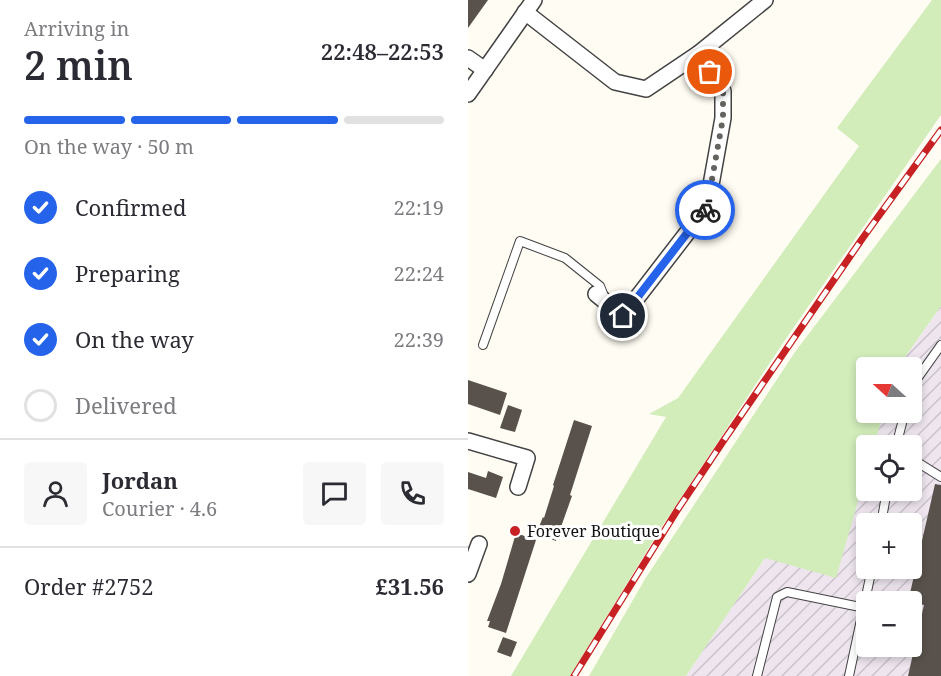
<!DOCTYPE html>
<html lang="en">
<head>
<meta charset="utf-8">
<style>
	body { margin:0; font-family:"Noto Serif",serif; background:#f7f7f7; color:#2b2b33; height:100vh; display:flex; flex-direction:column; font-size:22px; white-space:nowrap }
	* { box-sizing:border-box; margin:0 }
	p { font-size:20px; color:#7c7c81 }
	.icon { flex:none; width:33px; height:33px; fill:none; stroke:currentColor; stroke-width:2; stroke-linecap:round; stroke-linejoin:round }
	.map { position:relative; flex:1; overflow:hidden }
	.side { display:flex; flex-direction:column; background:#fff; width:468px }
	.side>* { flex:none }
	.needle { width:39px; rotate:291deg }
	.fabs { position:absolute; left:388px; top:357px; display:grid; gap:12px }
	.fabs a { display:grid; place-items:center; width:66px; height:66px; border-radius:6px; background:#fff; box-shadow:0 3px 9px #0003; font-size:30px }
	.pin { position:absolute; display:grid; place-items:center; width:51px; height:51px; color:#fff; margin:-26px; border:3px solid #fff; border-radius:50%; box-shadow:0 2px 6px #0007 }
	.courier { position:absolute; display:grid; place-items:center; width:60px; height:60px; margin:-30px; border:4px solid #2563eb; border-radius:50%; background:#fff; color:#222; box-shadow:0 2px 8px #0007 }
	.overview em { font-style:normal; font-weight:600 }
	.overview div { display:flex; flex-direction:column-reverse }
	.overview { display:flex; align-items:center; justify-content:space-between; height:102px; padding:0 24px }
	h1 { font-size:39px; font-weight:600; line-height:45px }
	.bar { display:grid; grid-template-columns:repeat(4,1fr); gap:9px 6px; align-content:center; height:72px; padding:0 24px }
	.bar i { height:8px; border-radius:4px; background:#e1e1e2 }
	.bar .current { background:#2563eb }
	.bar p { grid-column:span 4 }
	.line { display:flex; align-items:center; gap:15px; padding:0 24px; border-top:2px solid #e1e1e2 }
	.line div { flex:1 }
	.round { display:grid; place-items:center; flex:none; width:63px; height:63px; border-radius:6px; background:#f7f7f7 }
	ol { padding:0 24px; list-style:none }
	li { display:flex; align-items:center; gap:18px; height:66px }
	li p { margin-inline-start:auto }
	li .icon { padding:6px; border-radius:50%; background:#2563eb; color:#fff; stroke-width:4 }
	li:last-child { color:#7c7c81 }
	li i { width:33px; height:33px; border:3px solid #e1e1e2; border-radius:50% }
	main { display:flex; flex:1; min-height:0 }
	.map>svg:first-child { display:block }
</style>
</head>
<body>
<main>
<section class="side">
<div class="overview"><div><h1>2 min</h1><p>Arriving in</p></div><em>22:48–22:53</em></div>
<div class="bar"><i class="current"></i><i class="current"></i><i class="current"></i><i></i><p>On the way · 50 m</p></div>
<ol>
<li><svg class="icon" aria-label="check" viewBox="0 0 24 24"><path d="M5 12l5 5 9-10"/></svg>Confirmed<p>22:19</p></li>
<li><svg class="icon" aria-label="check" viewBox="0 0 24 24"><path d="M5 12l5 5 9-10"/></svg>Preparing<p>22:24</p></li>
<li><svg class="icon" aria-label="check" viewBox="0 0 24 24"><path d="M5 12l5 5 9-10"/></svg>On the way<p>22:39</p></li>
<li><i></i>Delivered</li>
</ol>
<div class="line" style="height:108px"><a class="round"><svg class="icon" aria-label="person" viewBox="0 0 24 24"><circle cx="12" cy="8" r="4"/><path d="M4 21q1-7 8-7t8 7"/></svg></a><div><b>Jordan</b><p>Courier · 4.6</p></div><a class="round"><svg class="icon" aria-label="chat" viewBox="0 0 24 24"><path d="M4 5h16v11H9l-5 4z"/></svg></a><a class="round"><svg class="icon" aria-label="phone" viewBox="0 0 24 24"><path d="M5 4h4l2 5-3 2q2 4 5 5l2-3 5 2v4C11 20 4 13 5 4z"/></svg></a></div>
<div class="line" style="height:78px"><div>Order #2752</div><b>£31.56</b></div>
</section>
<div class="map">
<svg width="473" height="676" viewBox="0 0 473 676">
	<defs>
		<pattern id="industrial-furrows" width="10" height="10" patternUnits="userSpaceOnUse" patternTransform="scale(1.5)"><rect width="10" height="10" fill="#eee5ef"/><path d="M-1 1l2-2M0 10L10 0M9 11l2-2" fill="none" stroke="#cbc3cc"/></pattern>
	</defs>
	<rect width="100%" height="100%" fill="#fffdf3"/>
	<path fill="url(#industrial-furrows)" fill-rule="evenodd" d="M473,306V676H218L267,602L399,412H444V368L430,367ZM399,446H444V490H399ZM399,524H444V568H399ZM399,602H444V646H399Z"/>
	<g fill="#d2ecba">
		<polygon points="464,0 473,0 473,115 317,340 193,528 102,676 43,676 198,417 181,414 210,398 391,146 369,128"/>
		<polygon points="473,159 473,306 430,367 399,368 399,412 416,413 406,445 399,446 399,470 368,578 297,558 218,676 121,676 177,579 327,352"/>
	</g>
	<g fill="#59524c">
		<polygon points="0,0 20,0 0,28"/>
		<polygon points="0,380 39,393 32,415 0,404"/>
		<polygon points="40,405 54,410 47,432 32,428"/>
		<polygon points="106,420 124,426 102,495 104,496 88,541 68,534 75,517 76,518 86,486 85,485"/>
		<polygon points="20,471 35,477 28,498 0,489 0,472 18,478"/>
		<polygon points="467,484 473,485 473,676 440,676 456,605 440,602"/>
		<polygon points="48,533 68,540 38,633 20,627 22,621 19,621 33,584"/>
		<polygon points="35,637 49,642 43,657 29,652"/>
	</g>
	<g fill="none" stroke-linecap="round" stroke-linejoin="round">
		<defs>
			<g id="lane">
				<polyline points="15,345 52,241 97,258 132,286 136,296"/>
				<polyline points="444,391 446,383 473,345"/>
				<polyline points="428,446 437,412"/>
				<polyline points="444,456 449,462 473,477"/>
				<polyline points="413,524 419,490"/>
				<polyline points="289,676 309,597 319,592 397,608"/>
				<polyline points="381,676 404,568"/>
			</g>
			<g id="street">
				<polyline points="57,12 147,82 178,89 230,54 297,0"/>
				<polyline points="0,58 17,70"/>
				<polyline points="0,94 66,0"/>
				<polyline points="128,294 155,316 239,207 255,118 255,91 230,54"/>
				<polyline points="0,441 59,458 50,487"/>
				<polyline points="0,574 11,544"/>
			</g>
		</defs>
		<use href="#lane" stroke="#434343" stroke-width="10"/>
		<use href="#street" stroke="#434343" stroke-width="18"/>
		<use href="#lane" stroke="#fff" stroke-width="8"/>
		<use href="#street" stroke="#fff" stroke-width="15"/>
		<defs>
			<polyline id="rail" points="106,676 210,509 256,440 394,239 473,130"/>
		</defs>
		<use href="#rail" stroke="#c72123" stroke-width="7"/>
		<use href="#rail" stroke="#fff" stroke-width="4.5" stroke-dasharray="14" stroke-linecap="butt"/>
	</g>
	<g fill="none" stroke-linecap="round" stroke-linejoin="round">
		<polyline stroke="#64635f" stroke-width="6" stroke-dasharray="0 10.8" points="237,210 239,207 255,118 255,91 242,72"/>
		<polyline stroke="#2563eb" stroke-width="8" points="155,316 237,210"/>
	</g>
	<circle fill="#c72123" stroke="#fff" stroke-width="2" cx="47" cy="531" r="6"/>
	<g text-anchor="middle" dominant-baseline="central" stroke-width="6" stroke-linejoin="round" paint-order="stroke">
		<g font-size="16" fill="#101010" stroke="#fff" text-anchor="start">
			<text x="59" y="531">Forever Boutique</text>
		</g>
	</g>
</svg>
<div class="fabs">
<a><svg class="needle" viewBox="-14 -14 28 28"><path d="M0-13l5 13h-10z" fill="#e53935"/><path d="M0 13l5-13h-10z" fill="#7c7c81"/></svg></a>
<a><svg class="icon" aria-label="locate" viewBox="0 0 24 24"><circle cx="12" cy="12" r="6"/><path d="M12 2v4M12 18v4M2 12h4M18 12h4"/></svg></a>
<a>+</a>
<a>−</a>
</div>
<div class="pin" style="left:242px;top:72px;background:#ea580c"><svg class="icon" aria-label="bag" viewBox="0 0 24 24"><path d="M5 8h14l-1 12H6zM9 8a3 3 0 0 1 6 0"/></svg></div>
<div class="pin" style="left:155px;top:316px;background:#1f2937"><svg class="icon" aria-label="home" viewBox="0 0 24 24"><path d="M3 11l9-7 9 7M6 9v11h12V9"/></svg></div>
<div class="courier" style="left:237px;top:210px"><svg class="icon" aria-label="bike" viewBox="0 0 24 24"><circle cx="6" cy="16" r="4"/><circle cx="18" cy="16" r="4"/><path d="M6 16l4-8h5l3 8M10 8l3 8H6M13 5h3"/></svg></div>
</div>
</main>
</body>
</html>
